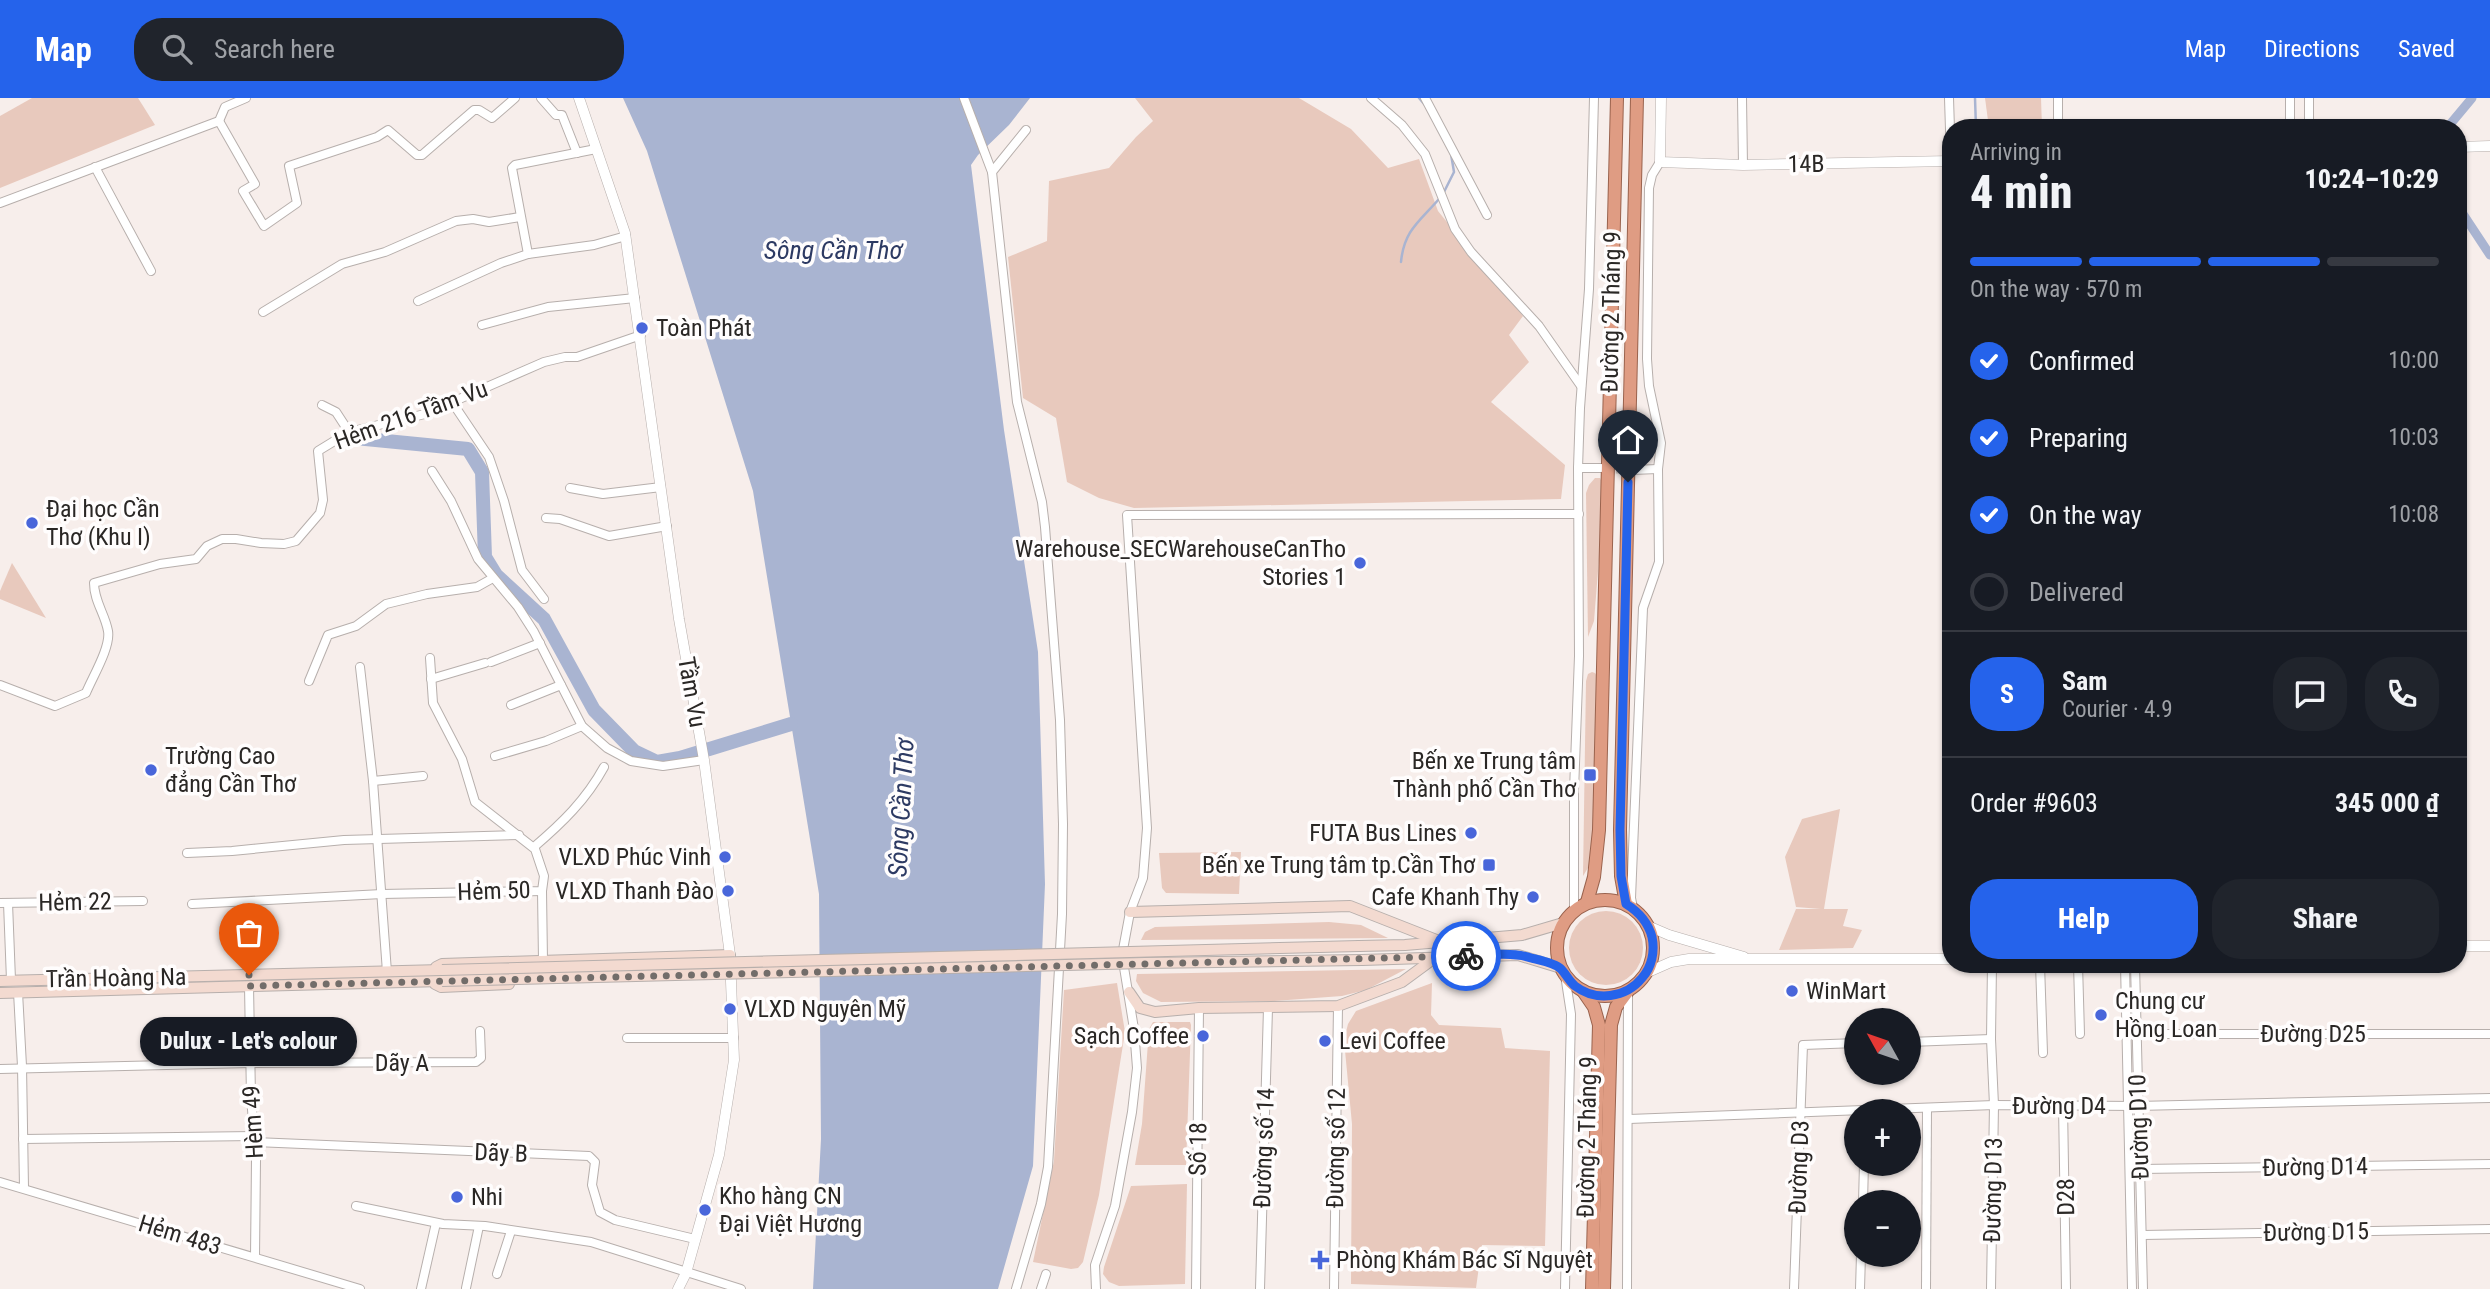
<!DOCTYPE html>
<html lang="en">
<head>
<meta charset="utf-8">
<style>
	body { margin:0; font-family:"Roboto Condensed",sans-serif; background:#20242c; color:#f1f3f6; height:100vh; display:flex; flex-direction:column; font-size:26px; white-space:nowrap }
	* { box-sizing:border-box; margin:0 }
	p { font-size:23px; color:#9ea1a6 }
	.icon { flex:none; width:38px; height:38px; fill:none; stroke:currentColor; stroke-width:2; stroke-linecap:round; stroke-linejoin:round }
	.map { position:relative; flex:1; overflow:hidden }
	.side { position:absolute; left:1942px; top:21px; width:525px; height:854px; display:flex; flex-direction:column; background:#171b24; border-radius:28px; box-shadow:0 2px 5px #0004 }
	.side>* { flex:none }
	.needle { width:46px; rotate:310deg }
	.controls { position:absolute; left:1844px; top:910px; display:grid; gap:14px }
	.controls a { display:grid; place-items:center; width:77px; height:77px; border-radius:50%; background:#171b24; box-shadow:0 2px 5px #0004; font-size:35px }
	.pin { position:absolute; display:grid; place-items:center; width:60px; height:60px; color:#fff; margin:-72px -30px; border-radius:50% 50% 50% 0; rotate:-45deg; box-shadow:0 0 7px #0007 }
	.pin .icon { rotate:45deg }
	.courier { position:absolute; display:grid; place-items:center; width:70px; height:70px; margin:-35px; border:5px solid #2563eb; border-radius:50%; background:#fff; color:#222; box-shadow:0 2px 9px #0007 }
	.bubble { position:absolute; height:49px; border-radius:24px; background:#171b24; box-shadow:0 2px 5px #0004; font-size:23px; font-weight:800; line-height:49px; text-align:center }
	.overview em { font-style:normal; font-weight:800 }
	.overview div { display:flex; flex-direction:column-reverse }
	.overview { display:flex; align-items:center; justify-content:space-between; height:119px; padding:0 28px }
	h1 { font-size:46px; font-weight:800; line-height:52px }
	.bar { display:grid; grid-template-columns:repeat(4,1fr); gap:10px 7px; align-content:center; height:84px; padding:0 28px }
	.bar i { height:9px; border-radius:5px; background:#363941 }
	.bar .current { background:#2563eb }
	.bar p { grid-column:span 4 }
	.line { display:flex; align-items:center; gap:18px; padding:0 28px; border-top:2px solid #363941 }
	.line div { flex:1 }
	.round { display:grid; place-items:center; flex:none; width:74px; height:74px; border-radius:28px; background:#20242c }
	ol { padding:0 28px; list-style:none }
	li { display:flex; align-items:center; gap:21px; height:77px }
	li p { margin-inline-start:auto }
	li .icon { padding:7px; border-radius:50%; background:#2563eb; color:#fff; stroke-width:4 }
	li:last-child { color:#9ea1a6 }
	li i { width:38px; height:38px; border:4px solid #363941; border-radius:50% }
	.primary-button { display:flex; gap:14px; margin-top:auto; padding:14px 28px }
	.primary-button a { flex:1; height:80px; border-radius:28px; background:#2563eb; color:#fff; font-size:28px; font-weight:800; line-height:80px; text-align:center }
	.primary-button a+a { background:#20242c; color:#f1f3f6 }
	header { display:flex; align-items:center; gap:42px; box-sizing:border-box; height:98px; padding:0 35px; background:#2563eb; color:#fff }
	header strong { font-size:33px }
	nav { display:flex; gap:38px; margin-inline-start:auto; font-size:24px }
	.search { width:490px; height:63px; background:#20242c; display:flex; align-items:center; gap:18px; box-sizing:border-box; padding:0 24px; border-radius:28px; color:#9ea1a6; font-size:26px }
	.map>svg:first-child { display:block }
</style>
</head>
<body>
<header>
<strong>Map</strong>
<div class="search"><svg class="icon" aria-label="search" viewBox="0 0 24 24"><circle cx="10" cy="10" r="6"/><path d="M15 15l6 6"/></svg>Search here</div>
<nav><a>Map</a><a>Directions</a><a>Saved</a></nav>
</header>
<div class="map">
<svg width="2490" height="1191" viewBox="0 0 2490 1191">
	<rect width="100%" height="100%" fill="#f7eeeb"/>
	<g fill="#e8c9bd">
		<polygon points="32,0 138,0 155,27 0,90 0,18"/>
		<polygon points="1135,0 1299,0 1351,31 1388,70 1419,61 1438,113 1523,218 1509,237 1529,264 1491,304 1565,367 1561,401 1134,410 1099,400 1067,384 1056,320 1023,300 1008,159 1047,143 1049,83 1109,70 1136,39 1153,23"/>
		<polygon points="1985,0 2041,0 2042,30 1989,30"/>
		<polygon points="1595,380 1600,380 1602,384 1601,436 1594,523 1588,539 1586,395 1589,387"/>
		<polygon points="12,465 46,520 0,501 0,493"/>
		<polygon points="1592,574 1595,575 1598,580 1593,746 1591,765 1583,778 1586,583 1588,576"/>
		<polygon points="1840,711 1824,811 1848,811 1843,828 1862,832 1853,850 1779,852 1796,811 1821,811 1796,809 1785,759 1802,721"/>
		<polygon points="1241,754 1239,796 1166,795 1162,790 1159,755"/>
		<circle cx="1606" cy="850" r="37"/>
		<polygon points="1329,824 1361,827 1388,840 1141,842 1145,834 1155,829"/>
		<polygon points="1406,871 1366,892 1342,898 1274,903 1161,904 1143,895 1136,883 1137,876"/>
		<polygon points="1117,885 1125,934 1099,1097 1083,1164 1078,1170 1071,1171 1033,1164 1054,1063 1064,892"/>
		<polygon points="1432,885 1431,917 1439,927 1501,930 1505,950 1550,953 1545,1148 1482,1147 1476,1190 1351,1186 1352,1026 1344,942 1348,926 1356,913"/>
		<polygon points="1153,924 1190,924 1191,927 1186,1067 1135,1067 1142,1026 1149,931"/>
		<polygon points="1187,1086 1185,1186 1119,1188 1109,1184 1103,1176 1104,1169 1131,1088"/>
	</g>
	<polygon fill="#a9b4d1" points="623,0 1030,0 1009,27 978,57 971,67 1004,332 1038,554 1045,786 1033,1068 998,1191 813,1191 821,1041 819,796 753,393 647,53"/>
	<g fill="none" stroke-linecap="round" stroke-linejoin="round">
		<g stroke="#a9b4d1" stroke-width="2.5">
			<polyline points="1419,0 1425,7"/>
			<polyline points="1975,0 1976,30"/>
			<polyline points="1443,96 1454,74 1451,56"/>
			<path d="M1401,164C1404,132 1420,123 1439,101"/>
		</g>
		<g stroke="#a9b4d1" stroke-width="9">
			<polyline points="2447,30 2472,0"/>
			<polyline points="2459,110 2490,157"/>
		</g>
		<polyline stroke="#a9b4d1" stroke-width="14" points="345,339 468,351 482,374 485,459 496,477 544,521 594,612 634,653 657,664 680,660 791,626"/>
		<polyline stroke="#cec6c3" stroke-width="8" stroke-dasharray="8 4" stroke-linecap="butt" points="1604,371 1632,372"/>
		<defs>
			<g id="minor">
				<polyline points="541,0 556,17 562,17 577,55"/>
				<polyline points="964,0 992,74"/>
				<polyline points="1371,0 1402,27 1425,56 1455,131 1471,154 1539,228 1581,288"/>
				<polyline points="1425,0 1487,117"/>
				<polyline points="1742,0 1743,67"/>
				<polyline points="1949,0 1951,63"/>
				<polyline points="2058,0 2058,30"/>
				<polyline points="2290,0 2290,30"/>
				<polyline points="2309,0 2309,30"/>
				<polyline points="219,23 255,86 243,93 264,128 297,105 289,68 377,39 388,32 417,57 422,57 474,12 479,12 492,20 515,0"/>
				<polyline points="596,51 515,67 512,70 528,156 594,147 626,138"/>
				<polyline points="95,69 151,173"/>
				<polyline points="0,105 219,23 225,9 246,0"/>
				<polyline points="418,203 501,165 528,156"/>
				<polyline points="263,214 342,166 385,154 456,123 473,121 489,124 520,119"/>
				<polyline points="482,227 548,209 635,200"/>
				<polyline points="452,304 489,359 504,403 522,472 544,501"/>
				<polyline points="322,307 336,314 349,334"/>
				<polyline points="1578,370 1601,370"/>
				<polyline points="1632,372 1658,371"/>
				<polyline points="432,373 451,403 478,461 518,509 534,534 582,628 607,650 631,663 663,668 704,662"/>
				<polyline points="570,390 603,396 661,389"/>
				<polyline points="546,420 560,421 609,438 667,428"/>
				<polyline points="491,564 540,545"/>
				<polyline points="360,569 373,683 387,874"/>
				<polyline points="431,581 485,565"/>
				<polyline points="309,583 328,537 356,528 386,506 427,496 477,489 493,480"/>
				<path d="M0,587L55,608L86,595C92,580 111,549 108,533C105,516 94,503 94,485L160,466L196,461L207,448L222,441H236L261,445L284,446L296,443L320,415L323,402L318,353L349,334L425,316L544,264L565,259H577L641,237"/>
				<polyline points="511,607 561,587"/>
				<polyline points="495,658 546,643 582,628"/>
				<polyline points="373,683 423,678"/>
				<path d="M534,749C562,725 586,702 604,669"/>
				<polyline points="187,755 232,753 344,742 519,737"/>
				<polyline points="542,793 543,863"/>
				<polyline points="0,805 143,803"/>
				<polyline points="8,805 11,882"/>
				<polyline points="192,806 382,796 542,793 544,778 535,751 475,704 462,661 433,605 430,560"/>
				<polyline points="1633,810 1631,800 1643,510 1659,464 1658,371 1661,345 1649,288 1647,261 1649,90 1652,77 1660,64"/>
				<polyline points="1574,813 1574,693 1579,558 1578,370 1580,310 1589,191 1594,0"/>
				<polyline points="2040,866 2043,955"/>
				<polyline points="2078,866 2080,936"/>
				<polyline points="2125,866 2132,1191"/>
				<polyline points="2135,866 2143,1191"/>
				<polyline points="249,888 251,999 256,1062 255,1159"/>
				<polyline points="18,894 22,968 24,1090"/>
				<polyline points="2127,936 2490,936"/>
				<polyline points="627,940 734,940"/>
				<polyline points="1909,944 1991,941"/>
				<polyline points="0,971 250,965 476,964 481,960 480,933"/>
				<polyline points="2063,1007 2066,1191"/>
				<polyline points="1629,1021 1994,1007 2137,1008 2490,1000"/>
				<polyline points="23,1041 254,1038"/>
				<polyline points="255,1044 589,1058 595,1064 592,1087 600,1114 615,1122 695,1141"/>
				<polyline points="2140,1071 2490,1066"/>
				<polyline points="0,1084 360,1191"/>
				<polyline points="1863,1104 1864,1066"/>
				<polyline points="356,1108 443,1126 485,1128 591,1144 741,1191"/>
				<polyline points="2143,1137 2490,1131"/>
				<polyline points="497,1176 511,1133"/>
				<polyline points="466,1190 479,1128"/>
				<polyline points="421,1191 436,1125"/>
				<polyline points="1016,1191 1041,1106 1048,1069 1062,816 1063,726 1060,622 1045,429 1042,404 1017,304 992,74 1026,32"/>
				<polyline points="1041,1191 1046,1176"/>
				<polyline points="1096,1191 1095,1167 1115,1108 1132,1014 1137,970 1134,931 1122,857 1130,814 1143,780 1147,730 1127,417 1579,416"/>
				<polyline points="1196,1191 1199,910"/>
				<polyline points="1260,1191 1268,910"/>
				<polyline points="1334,1191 1338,908"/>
				<polyline points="1565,1191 1571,916 1565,877"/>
				<polyline points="1627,1191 1628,893"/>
				<polyline points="1794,1191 1803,947 1857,945"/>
				<polyline points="1860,1191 1861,1157"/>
				<polyline points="1926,1191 1927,1010"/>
				<polyline points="1991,1191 1994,1007 1991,941 1992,866"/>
			</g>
			<g id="tertiary">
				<polyline points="579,0 625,135 679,521 704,662 730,857 734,962 719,1057 686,1175 678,1191"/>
				<polyline points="1661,0 1660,64 1743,67 1951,63"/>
				<polyline points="2459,49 2490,48"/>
				<polyline points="1648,828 1669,837 1744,859"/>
				<polyline points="2459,848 2490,848"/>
				<polyline points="1646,875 1671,864 1689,861 1951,861"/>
			</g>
			<g id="secondary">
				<polyline points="1130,814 1350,808 1439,843"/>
				<polyline points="1359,848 1405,847 1522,837 1563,825"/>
				<polyline points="1362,862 1518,857 1561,870"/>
				<polyline points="436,869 442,866 730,857"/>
				<polyline points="0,883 442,872"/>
				<polyline points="435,886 441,889 509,886"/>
				<polyline points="1129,894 1140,910 1155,914 1199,910 1338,908 1402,884 1436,859"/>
				<polyline points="0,895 442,883"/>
			</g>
			<g id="trunk">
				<circle cx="1605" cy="850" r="48"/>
				<polyline points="1587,804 1594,779 1599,732 1617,0"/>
				<polyline points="1626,806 1621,778 1620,732 1637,0"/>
				<polyline points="1583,893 1594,909 1599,927 1592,1191"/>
				<polyline points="1604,1191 1611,927 1616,909 1628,893"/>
			</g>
		</defs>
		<use href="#minor" stroke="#b7afac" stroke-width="10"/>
		<use href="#tertiary" stroke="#b7afac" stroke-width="11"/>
		<use href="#secondary" stroke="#b7afac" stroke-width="12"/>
		<use href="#trunk" stroke="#9a634e" stroke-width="14"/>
		<use href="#minor" stroke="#fff" stroke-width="8"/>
		<use href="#tertiary" stroke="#fff" stroke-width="10"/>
		<use href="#secondary" stroke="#f3dad0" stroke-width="10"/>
		<use href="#trunk" stroke="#df9c83" stroke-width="12"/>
		<defs>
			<g id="secondary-bridge">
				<polyline points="442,872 1359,848"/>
				<polyline points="442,883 1145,865 1362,862"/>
			</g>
		</defs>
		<use href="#secondary-bridge" stroke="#b7afac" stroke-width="12" stroke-linecap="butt"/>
		<use href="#secondary-bridge" stroke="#f3dad0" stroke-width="10"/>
	</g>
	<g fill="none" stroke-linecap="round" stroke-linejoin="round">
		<polyline stroke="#726d6a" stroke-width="7" stroke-dasharray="0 12.6" points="249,877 249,888 1466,858"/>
		<path stroke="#2563eb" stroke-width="9" d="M1466,858C1484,857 1514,854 1531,860C1539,862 1555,865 1561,871C1566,876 1569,883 1575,888C1596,904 1626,900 1642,880C1652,869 1655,853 1652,839C1648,824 1639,814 1626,806L1621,778L1620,732L1628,384"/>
	</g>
	<g fill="#4966da" stroke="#fffdfd" stroke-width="2.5">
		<circle cx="642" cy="230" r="7"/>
		<circle cx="32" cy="425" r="7"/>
		<circle cx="1360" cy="465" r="7"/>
		<circle cx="151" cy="672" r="7"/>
		<rect x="1583" y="670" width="14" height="14" rx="3.5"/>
		<circle cx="1471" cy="735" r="7"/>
		<circle cx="725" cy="759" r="7"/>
		<rect x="1482" y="760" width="14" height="14" rx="3.5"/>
		<circle cx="728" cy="793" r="7"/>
		<circle cx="1533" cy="799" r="7"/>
		<circle cx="1792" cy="893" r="7"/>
		<circle cx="730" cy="911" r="7"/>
		<circle cx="2101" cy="917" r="7"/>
		<circle cx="1203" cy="938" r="7"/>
		<circle cx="1325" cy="943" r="7"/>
		<circle cx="457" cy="1099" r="7"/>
		<circle cx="705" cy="1112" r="7"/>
		<path d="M1316.5 1151.5h7v7h7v7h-7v7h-7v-7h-7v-7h7z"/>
	</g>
	<g text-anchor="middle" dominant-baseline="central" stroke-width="7" stroke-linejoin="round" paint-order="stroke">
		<g font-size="24" fill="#2a2725" stroke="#fffdfd">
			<text transform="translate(1806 66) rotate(-1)">14B</text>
			<text transform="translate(1611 214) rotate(-89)">Đường 2 Tháng 9</text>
			<text transform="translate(411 317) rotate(-20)">Hẻm 216 Tầm Vu</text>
			<text transform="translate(692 594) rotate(80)">Tầm Vu</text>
			<text transform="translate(494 793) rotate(-2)">Hẻm 50</text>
			<text transform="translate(75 804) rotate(-1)">Hẻm 22</text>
			<text transform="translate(116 880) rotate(-1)">Trần Hoàng Na</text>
			<text x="2313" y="936">Đường D25</text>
			<text x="402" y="965">Dãy A</text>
			<text x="2059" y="1008">Đường D4</text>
			<text transform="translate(253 1024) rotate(-93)">Hèm 49</text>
			<text transform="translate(2139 1029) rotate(-92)">Đường D10</text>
			<text transform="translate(1587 1039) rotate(-89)">Đường 2 Tháng 9</text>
			<text transform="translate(1264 1050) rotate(-88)">Đường số 14</text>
			<text transform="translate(1336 1050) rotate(-89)">Đường số 12</text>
			<text transform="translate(1198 1051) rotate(-89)">Số 18</text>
			<text transform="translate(501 1055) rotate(2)">Dãy B</text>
			<text transform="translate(1799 1069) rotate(-88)">Đường D3</text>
			<text transform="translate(2315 1069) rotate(-1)">Đường D14</text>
			<text transform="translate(1993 1092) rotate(-89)">Đường D13</text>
			<text transform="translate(2066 1099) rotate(-91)">D28</text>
			<text transform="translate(2316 1134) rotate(-1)">Đường D15</text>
			<text transform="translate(180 1137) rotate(17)">Hẻm 483</text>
		</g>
		<g font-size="24" fill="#2a2725" stroke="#fffdfd" text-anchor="start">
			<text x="656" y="230">Toàn Phát</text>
			<text x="46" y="411">Đại học Cần<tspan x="46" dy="28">Thơ (Khu I)</tspan></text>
			<text x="1346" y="451" text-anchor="end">Warehouse_SECWarehouseCanTho<tspan x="1346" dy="28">Stories 1</tspan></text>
			<text x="165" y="658">Trường Cao<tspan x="165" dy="28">đẳng Cần Thơ</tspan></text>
			<text x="1576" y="663" text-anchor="end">Bến xe Trung tâm<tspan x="1576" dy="28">Thành phố Cần Thơ</tspan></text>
			<text x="1457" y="735" text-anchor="end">FUTA Bus Lines</text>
			<text x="711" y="759" text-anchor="end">VLXD Phúc Vinh</text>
			<text x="1475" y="767" text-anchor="end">Bến xe Trung tâm tp.Cần Thơ</text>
			<text x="714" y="793" text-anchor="end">VLXD Thanh Đào</text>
			<text x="1519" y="799" text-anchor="end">Cafe Khanh Thy</text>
			<text x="1806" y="893">WinMart</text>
			<text x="2115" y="903">Chung cư<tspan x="2115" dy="28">Hồng Loan</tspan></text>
			<text x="744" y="911">VLXD Nguyên Mỹ</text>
			<text x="1189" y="938" text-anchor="end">Sạch Coffee</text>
			<text x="1339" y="943">Levi Coffee</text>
			<text x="719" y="1098">Kho hàng CN<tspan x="719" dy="28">Đại Việt Hương</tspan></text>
			<text x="471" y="1099">Nhi</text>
			<text x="1336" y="1162">Phòng Khám Bác Sĩ Nguyệt</text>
		</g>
		<g font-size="26" font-style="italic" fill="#2d3a63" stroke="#fffdfd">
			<text x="833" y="152">Sông Cần Thơ</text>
			<text transform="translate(901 710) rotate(-87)">Sông Cần Thơ</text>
		</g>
	</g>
</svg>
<div class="controls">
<a><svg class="needle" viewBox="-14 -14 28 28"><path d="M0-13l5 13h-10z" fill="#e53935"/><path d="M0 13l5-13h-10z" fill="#9ea1a6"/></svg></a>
<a>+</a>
<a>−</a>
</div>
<div class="pin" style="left:249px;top:877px;background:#ea580c"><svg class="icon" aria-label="bag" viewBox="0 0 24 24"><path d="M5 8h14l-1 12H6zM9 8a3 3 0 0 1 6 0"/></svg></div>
<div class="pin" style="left:1628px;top:384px;background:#1f2937"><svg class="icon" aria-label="home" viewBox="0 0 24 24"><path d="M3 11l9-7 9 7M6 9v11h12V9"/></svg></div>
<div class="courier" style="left:1466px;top:858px"><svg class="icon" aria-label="bike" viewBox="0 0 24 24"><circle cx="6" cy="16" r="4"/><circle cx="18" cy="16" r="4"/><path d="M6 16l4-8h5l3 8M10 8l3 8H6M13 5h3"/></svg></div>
<div class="bubble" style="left:140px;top:919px;width:217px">Dulux - Let's colour</div>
<section class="side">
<div class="overview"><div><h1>4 min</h1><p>Arriving in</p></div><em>10:24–10:29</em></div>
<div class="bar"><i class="current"></i><i class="current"></i><i class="current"></i><i></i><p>On the way · 570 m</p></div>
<ol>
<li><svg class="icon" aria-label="check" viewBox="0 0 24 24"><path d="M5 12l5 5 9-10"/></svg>Confirmed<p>10:00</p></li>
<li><svg class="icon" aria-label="check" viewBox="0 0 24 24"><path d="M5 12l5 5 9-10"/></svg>Preparing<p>10:03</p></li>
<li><svg class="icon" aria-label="check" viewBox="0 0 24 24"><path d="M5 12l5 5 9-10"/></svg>On the way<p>10:08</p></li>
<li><i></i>Delivered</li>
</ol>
<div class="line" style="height:126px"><b class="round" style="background:#2563eb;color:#fff">S</b><div><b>Sam</b><p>Courier · 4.9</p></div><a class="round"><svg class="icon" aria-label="chat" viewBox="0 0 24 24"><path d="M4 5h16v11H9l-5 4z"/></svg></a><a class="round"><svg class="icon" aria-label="phone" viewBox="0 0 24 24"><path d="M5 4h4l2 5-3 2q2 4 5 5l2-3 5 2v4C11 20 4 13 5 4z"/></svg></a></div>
<div class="line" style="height:91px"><div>Order #9603</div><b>345 000 ₫</b></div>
<div class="primary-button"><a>Help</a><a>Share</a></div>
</section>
</div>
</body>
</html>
